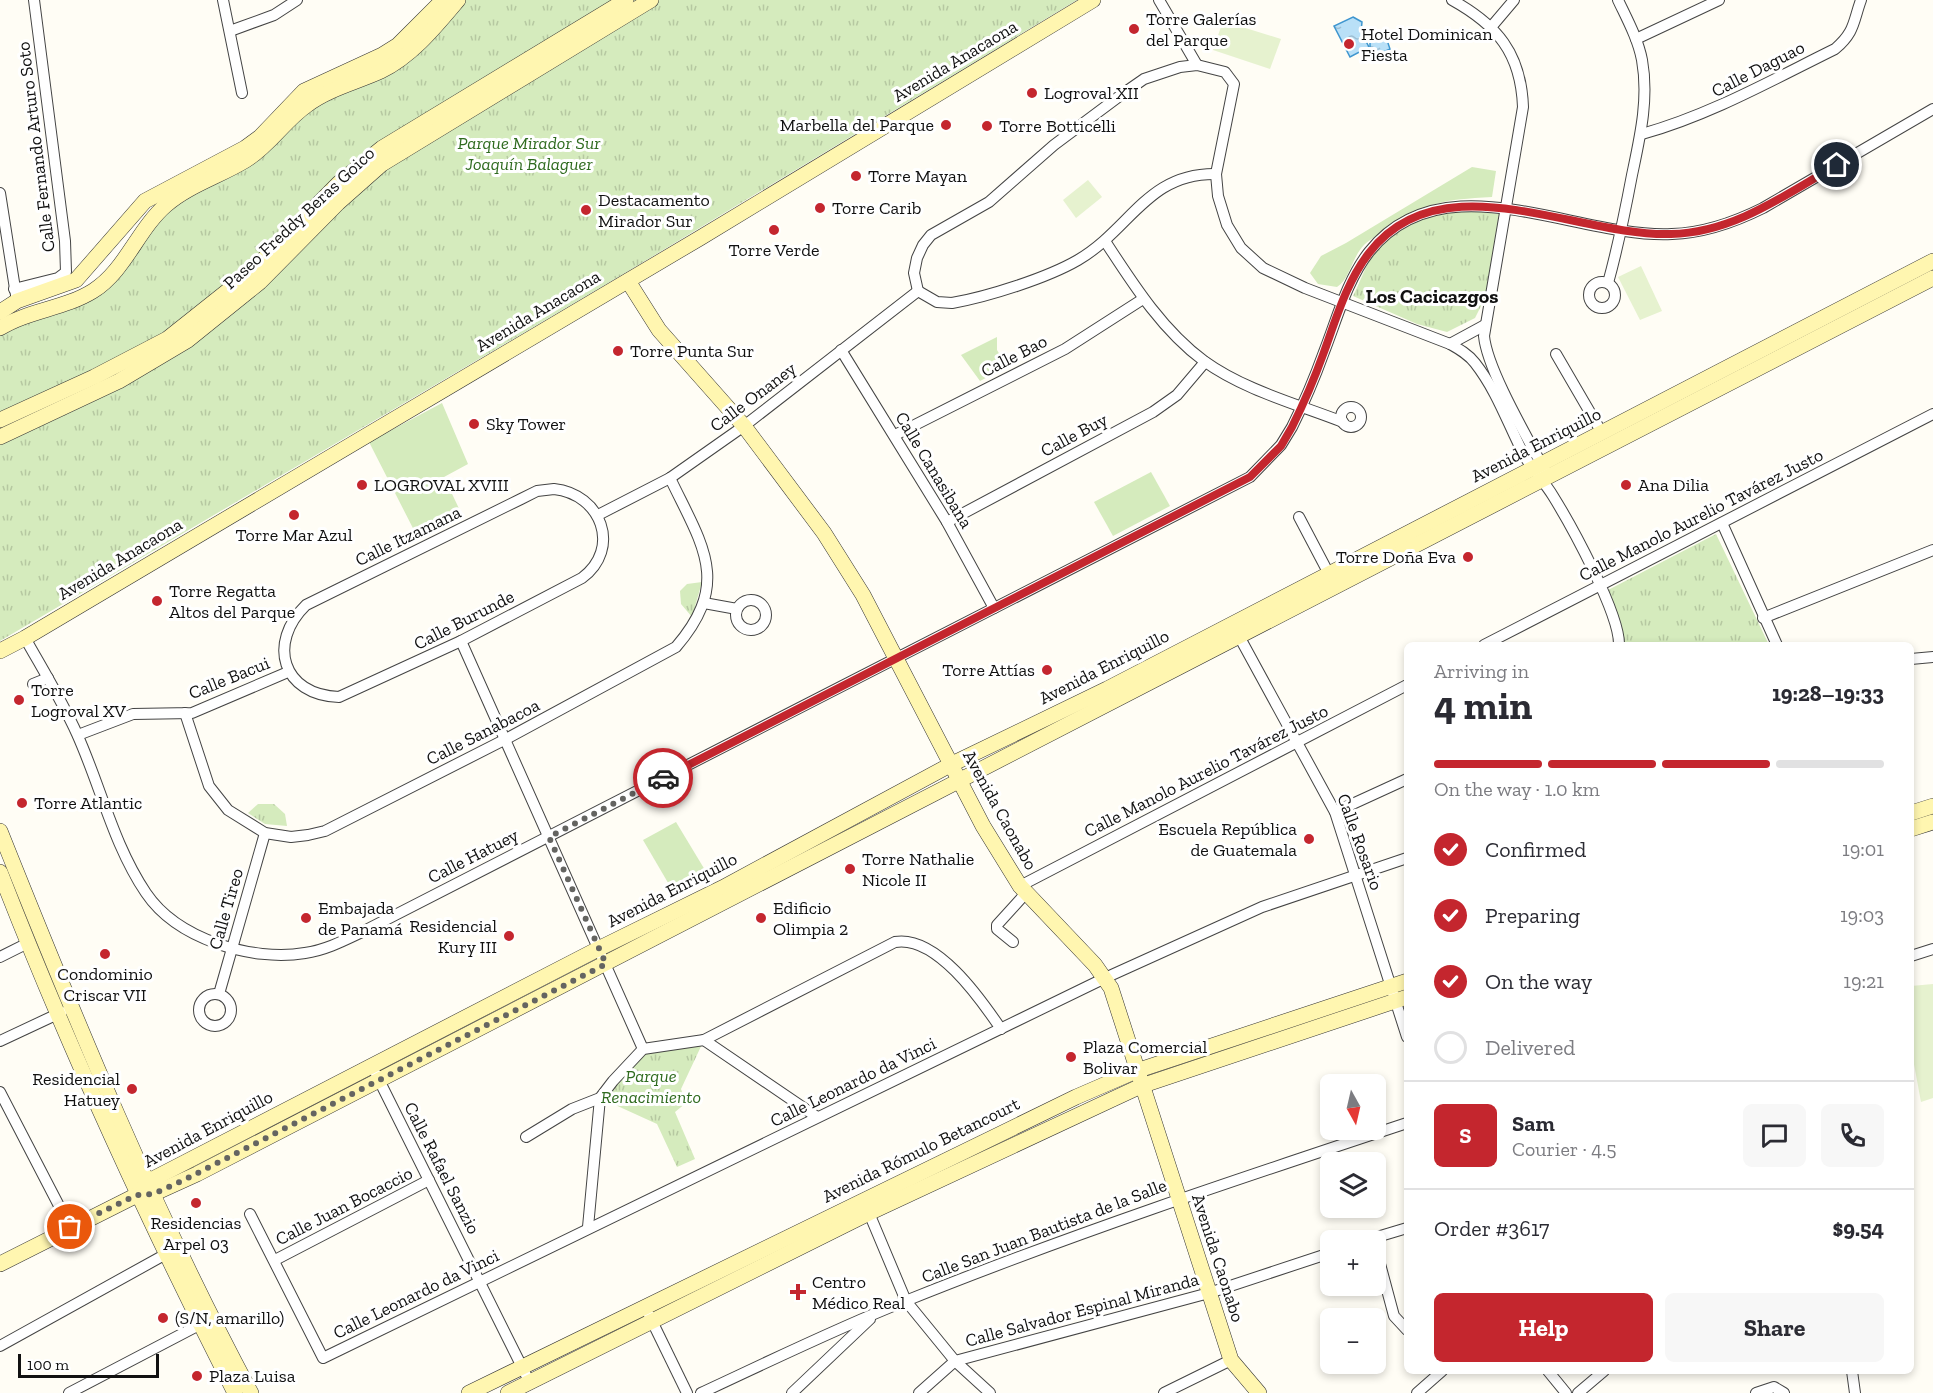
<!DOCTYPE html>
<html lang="en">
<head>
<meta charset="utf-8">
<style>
	body { margin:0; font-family:"Zilla Slab",serif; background:#f7f7f7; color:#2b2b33; height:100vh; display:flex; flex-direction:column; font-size:22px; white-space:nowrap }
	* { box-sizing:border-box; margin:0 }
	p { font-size:20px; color:#7c7c81 }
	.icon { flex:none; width:33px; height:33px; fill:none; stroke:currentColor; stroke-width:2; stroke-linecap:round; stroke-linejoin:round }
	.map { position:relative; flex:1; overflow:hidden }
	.sheet { position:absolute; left:1404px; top:642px; width:510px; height:732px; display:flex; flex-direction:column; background:#fff; border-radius:9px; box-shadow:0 3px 9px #0003 }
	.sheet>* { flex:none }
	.needle { width:39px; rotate:172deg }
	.buttons { position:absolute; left:1320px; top:1074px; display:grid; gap:12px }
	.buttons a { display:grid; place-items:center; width:66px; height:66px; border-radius:9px; background:#fff; box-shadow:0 3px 9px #0003; font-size:30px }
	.scale { position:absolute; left:18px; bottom:15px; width:141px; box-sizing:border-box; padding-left:6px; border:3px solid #111; border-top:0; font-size:16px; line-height:21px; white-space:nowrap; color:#111; -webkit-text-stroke:4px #fff; paint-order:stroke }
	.pin { position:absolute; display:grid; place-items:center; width:51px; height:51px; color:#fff; margin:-26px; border:3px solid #fff; border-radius:50%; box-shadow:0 2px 6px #0007 }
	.courier { position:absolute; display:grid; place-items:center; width:60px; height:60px; margin:-30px; border:4px solid #c4262e; border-radius:50%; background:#fff; color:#222; box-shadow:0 2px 8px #0007 }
	.head em { font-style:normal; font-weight:700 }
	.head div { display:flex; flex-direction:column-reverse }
	.head { display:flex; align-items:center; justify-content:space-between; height:102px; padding:0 30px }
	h1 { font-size:39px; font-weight:700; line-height:45px }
	.bar { display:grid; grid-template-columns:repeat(4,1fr); gap:9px 6px; align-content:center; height:72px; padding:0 30px }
	.bar i { height:8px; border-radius:4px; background:#e1e1e2 }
	.bar .on { background:#c4262e }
	.bar p { grid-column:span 4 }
	.line { display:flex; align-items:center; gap:15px; padding:0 30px; border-top:2px solid #e1e1e2 }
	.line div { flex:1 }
	.round { display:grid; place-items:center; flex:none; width:63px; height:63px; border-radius:9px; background:#f7f7f7 }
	ol { padding:0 30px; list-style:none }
	li { display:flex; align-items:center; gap:18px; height:66px }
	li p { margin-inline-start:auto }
	li .icon { padding:6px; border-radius:50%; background:#c4262e; color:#fff; stroke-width:4 }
	li:last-child { color:#7c7c81 }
	li i { width:33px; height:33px; border:3px solid #e1e1e2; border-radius:50% }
	.primary-button { display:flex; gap:12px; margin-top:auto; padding:12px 30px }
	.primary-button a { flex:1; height:69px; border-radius:9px; background:#c4262e; color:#fff; font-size:24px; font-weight:700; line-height:69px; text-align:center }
	.primary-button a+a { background:#f7f7f7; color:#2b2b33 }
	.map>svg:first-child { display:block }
</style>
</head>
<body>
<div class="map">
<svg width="1933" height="1393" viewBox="0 0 1933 1393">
	<defs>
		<pattern id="park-tufts" width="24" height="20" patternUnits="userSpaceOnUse" patternTransform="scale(1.5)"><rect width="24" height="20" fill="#d5ebbd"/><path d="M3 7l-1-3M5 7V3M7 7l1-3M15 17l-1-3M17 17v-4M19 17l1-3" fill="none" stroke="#b6c8a1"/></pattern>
		<pattern id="water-ripples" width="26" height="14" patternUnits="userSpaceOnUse" patternTransform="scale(1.5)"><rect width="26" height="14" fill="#b9e0f7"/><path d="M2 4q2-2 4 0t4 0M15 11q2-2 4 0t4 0" fill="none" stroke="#9ebfd3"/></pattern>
	</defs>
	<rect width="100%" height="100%" fill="#fffdf5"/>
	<g fill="#d5ebbd">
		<path d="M1472,167L1496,171L1492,197C1442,200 1430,201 1387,229C1380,234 1370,239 1364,245C1352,257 1350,279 1337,287L1318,284L1310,273L1321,256L1346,243Z"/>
		<polygon points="997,337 997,350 1007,367 980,381 961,355"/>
		<polygon points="442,403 468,464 444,477 463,517 419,540 369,442"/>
		<polygon points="1151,472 1170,506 1113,536 1094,502"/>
		<polygon points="676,822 708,875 674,893 643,840"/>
	</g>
	<g fill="url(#park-tufts)">
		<polygon points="464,0 1077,0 625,273 0,641 0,332 88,298 174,205"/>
		<path d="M1474,211L1499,214L1485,298L1475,318L1447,332L1417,324L1353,296C1359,284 1364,270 1371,258C1393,223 1436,212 1474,211Z"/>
		<polygon points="1716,534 1769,645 1622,645 1621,623 1608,590"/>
		<polygon points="702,582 692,617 681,604 680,591 687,584"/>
		<polygon points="258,804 274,804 285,814 287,826 265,824 248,813"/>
		<polygon points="704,1040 681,1089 686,1103 675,1112 695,1159 677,1167 657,1124 600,1098 643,1049"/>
	</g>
	<g fill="#e6f2cf">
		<polygon points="1223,21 1281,39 1270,69 1213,50"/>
		<polygon points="1088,180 1102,197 1076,218 1063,200"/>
		<polygon points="1641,266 1662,311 1640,320 1618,277"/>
		<polygon points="1933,984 1933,1098 1921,1102 1911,1048 1911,986"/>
	</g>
	<g fill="url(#water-ripples)" stroke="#3f96cf" stroke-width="1.5">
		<polygon points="1353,17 1362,22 1361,32 1369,47 1350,57 1334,26"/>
		<polygon points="1370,31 1375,31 1386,37 1390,49 1373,57 1370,52"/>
	</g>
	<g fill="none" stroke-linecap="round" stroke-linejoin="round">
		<defs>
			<g id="street">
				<polyline points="223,0 242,93"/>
				<polyline points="1159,0 1197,65"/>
				<path d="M1452,0C1497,25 1521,53 1523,107L1484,336C1487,369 1527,437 1544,469"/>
				<polyline points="1492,26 1514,0"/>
				<polyline points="230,31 274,15 297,0"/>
				<polyline points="1636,39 1719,0"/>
				<path d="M1642,134C1710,115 1772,80 1835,49C1855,32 1853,22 1861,0"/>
				<polyline points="0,193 16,295"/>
				<path d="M1105,241C1133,284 1162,330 1204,361C1244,390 1297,404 1343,422"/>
				<circle cx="1602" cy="295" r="13"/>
				<path d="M1608,283C1618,247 1625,212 1632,175C1640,137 1649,99 1642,60C1638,39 1627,19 1618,0"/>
				<polyline points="14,289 58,278 66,272 65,241 34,0"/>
				<path d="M918,291L914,273L917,258L923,245L931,235L989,202L1054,145L1121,95L1144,79L1180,67L1197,65L1225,72L1234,84L1216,174L1218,196L1227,225L1241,248L1263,268L1305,288L1450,344C1459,349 1468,354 1475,363C1497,391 1508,424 1524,455C1532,470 1544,481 1553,496C1571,525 1620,614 1619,645"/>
				<path d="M918,291L937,302L952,303C987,297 1047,278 1078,260C1131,229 1147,173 1216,174"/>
				<polyline points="1450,344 1485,325"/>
				<polyline points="841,350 947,522 994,608"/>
				<polyline points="1556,354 1602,433"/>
				<circle cx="1351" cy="417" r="10"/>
				<polyline points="895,435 1065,349 1143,299"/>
				<path d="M554,489C601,494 622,548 582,578L461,641L339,697C282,695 267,643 306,605L521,499L537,491Z"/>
				<polyline points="598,515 670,478 744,426 918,291"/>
				<polyline points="1299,517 1329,574"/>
				<polyline points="947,522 1153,412 1177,395 1205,362"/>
				<polyline points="1722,523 1777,645"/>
				<circle cx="751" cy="615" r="15"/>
				<polyline points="704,603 737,609"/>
				<polyline points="1763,618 1933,550"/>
				<path d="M25,638C43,670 62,701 77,734C101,787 113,844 146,893C177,939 252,962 305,953C326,950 345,940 364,931L1250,477L1281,445L1292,427C1304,403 1315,377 1324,352C1337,319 1347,280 1369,252C1444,158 1576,239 1672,234C1704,233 1735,222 1763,208L1933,109"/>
				<polyline points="1240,638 1335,812 1407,1037"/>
				<polyline points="461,641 643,1049"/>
				<polyline points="1484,645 1933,414"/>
				<polyline points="1911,659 1933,657"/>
				<polyline points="33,684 48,678"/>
				<path d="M185,713L209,786L228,810L265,833L291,837L308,835L325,831L506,739L676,647C732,582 702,545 670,478"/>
				<polyline points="78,735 133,714 192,713 288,672"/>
				<polyline points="1335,812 1407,779"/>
				<polyline points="1020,886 1407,685"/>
				<polyline points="1013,942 997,929 997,925 1026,893"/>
				<polyline points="1911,956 1933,949"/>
				<polyline points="0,957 28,943"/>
				<circle cx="215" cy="1010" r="16"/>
				<polyline points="219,994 265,833"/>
				<polyline points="704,1040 817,1117"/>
				<polyline points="0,1041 62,1012"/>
				<polyline points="376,1074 530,1383"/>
				<polyline points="0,1092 70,1227"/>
				<path d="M526,1137L572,1109L600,1098L613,1081L643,1049L704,1040L895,942C936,935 980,998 1001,1029"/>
				<polyline points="869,1213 906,1301 955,1361 990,1393"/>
				<polyline points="250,1214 323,1358 1105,978 1262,907 1407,858"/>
				<polyline points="588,1227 600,1098"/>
				<polyline points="1367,1240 1407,1228"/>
				<polyline points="1376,1249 1394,1316 1407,1330"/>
				<polyline points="275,1260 429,1180"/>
				<polyline points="649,1315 687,1393"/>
				<polyline points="0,1346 166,1254"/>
				<polyline points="1548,1371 1566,1393"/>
				<polyline points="1852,1371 1855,1393"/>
				<polyline points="69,1393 201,1324"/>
				<path d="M701,1393C768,1362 835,1329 903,1302C1069,1235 1238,1179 1407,1123"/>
				<polyline points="792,1393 870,1319"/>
				<polyline points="919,1393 955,1361 1209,1293 1330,1253"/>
				<polyline points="1164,1393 1231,1360"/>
				<polyline points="1417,1393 1442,1371"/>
				<polyline points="1578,1393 1604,1371"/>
				<polyline points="1756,1393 1774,1387 1784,1393"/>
			</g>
			<g id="secondary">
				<polyline points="628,281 659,330 744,426 824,533 863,595 983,826 1020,886 1095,965 1111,988 1231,1360 1259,1393"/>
				<polyline points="0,312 17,301 76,280 145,201 245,148 260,137 304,91 382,55 398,45 443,0"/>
				<path d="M0,328C29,310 64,309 93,291C125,271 138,229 166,205C189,185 220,176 246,160C270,145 284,121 307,105C328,89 357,82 381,71C412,56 436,26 458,0"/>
				<polyline points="0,420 94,377 167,339 250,273 339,183 382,148 626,0"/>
				<polyline points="0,437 119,381 188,340 260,282 338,203 382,164 651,0"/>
				<polyline points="0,651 25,638 700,238 1093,0"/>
				<polyline points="1911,813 1933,806"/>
				<polyline points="1911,829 1933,822"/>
				<path d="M0,831C76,1021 154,1212 251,1393"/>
				<path d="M0,872C69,1050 149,1223 235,1393"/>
				<polyline points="137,1195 147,1182 598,949 722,888 952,764 1107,689 1933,261"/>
				<polyline points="0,1264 137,1195 153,1194 197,1174 1933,278"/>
				<polyline points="469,1393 1076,1097 1136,1071 1407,981"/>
				<polyline points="508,1393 869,1213 1113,1099 1141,1086 1407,997"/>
			</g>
		</defs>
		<use href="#street" stroke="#444" stroke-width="12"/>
		<use href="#secondary" stroke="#333" stroke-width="16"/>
		<use href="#street" stroke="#fff" stroke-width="10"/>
		<use href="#secondary" stroke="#fff6b0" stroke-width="15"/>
	</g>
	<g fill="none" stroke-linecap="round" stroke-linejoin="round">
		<polyline stroke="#646461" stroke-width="6" stroke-dasharray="0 10.8" points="70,1227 137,1195 153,1194 184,1180 606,964 549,837 663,778"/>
		<path stroke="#c4262e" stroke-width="8" d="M663,778L1250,477L1281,446L1292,427C1304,403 1315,377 1324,352C1336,319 1347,281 1369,253C1441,159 1577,237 1671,234C1733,233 1785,195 1837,165"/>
	</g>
	<g fill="#c4262e" stroke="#fff" stroke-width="2">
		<circle cx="1134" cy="29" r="6"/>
		<circle cx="1349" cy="44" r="6"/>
		<circle cx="1032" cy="93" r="6"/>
		<circle cx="946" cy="125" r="6"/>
		<circle cx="987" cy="126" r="6"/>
		<circle cx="856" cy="176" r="6"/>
		<circle cx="820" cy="208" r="6"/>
		<circle cx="586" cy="210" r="6"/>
		<circle cx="774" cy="230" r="6"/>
		<circle cx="618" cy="351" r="6"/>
		<circle cx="474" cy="424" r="6"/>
		<circle cx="362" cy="485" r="6"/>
		<circle cx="1626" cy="485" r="6"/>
		<circle cx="294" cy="515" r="6"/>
		<circle cx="1468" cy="557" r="6"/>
		<circle cx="157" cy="601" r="6"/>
		<circle cx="1047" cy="670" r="6"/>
		<circle cx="19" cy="700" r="6"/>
		<circle cx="22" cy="803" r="6"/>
		<circle cx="1309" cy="839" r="6"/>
		<circle cx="850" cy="869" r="6"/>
		<circle cx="306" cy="918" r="6"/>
		<circle cx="761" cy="918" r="6"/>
		<circle cx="509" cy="936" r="6"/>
		<circle cx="105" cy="954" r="6"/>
		<circle cx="1071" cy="1057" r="6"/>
		<circle cx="132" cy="1089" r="6"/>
		<circle cx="196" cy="1203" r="6"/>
		<path d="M795 1283h6v6h6v6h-6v6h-6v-6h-6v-6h6z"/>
		<circle cx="163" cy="1318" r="6"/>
		<circle cx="197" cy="1376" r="6"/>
	</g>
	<g text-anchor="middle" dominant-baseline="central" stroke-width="6" stroke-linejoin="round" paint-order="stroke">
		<g font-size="18" fill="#111" stroke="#fff" text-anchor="start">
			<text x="1146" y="19">Torre Galerías<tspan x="1146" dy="21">del Parque</tspan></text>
			<text x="1361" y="34">Hotel Dominican<tspan x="1361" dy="21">Fiesta</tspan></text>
			<text x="1044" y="93">Logroval XII</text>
			<text x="934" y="125" text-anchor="end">Marbella del Parque</text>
			<text x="999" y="126">Torre Botticelli</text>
			<text x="868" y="176">Torre Mayan</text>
			<text x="598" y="200">Destacamento<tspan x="598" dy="21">Mirador Sur</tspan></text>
			<text x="832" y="208">Torre Carib</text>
			<text x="774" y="250" text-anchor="middle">Torre Verde</text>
			<text x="630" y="351">Torre Punta Sur</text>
			<text x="486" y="424">Sky Tower</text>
			<text x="374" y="485">LOGROVAL XVIII</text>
			<text x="1638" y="485">Ana Dilia</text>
			<text x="294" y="535" text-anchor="middle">Torre Mar Azul</text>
			<text x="1456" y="557" text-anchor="end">Torre Doña Eva</text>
			<text x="169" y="591">Torre Regatta<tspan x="169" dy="21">Altos del Parque</tspan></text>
			<text x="1035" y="670" text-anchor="end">Torre Attías</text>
			<text x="31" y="690">Torre<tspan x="31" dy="21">Logroval XV</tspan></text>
			<text x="34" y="803">Torre Atlantic</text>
			<text x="1297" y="829" text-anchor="end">Escuela República<tspan x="1297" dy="21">de Guatemala</tspan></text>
			<text x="862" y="859">Torre Nathalie<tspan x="862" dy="21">Nicole II</tspan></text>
			<text x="318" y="908">Embajada<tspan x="318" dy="21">de Panamá</tspan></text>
			<text x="773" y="908">Edificio<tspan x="773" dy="21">Olimpia 2</tspan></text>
			<text x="497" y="926" text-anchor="end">Residencial<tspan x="497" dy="21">Kury III</tspan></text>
			<text x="105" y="974" text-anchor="middle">Condominio<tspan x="105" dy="21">Criscar VII</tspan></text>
			<text x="1083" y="1047">Plaza Comercial<tspan x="1083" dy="21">Bolivar</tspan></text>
			<text x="120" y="1079" text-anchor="end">Residencial<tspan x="120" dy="21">Hatuey</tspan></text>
			<text x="196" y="1223" text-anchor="middle">Residencias<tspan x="196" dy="21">Arpel 03</tspan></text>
			<text x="812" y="1282">Centro<tspan x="812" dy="21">Médico Real</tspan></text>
			<text x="175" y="1318">(S/N, amarillo)</text>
			<text x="209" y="1376">Plaza Luisa</text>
		</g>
		<g font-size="18" fill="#111" stroke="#fff">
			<text transform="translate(955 61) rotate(-31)">Avenida Anacaona</text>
			<text transform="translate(1758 69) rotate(-27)">Calle Daguao</text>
			<text transform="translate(36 147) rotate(-97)">Calle Fernando Arturo Soto</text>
			<text transform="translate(299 218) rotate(-43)">Paseo Freddy Beras Goico</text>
			<text transform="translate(538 311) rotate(-31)">Avenida Anacaona</text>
			<text transform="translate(1014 356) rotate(-27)">Calle Bao</text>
			<text transform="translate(753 397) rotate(-37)">Calle Onaney</text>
			<text transform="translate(1074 435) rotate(-28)">Calle Buy</text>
			<text transform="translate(1536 445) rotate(-27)">Avenida Enriquillo</text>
			<text transform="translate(934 470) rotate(59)">Calle Canasibana</text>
			<text transform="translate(1701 515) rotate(-27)">Calle Manolo Aurelio Tavárez Justo</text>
			<text transform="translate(408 536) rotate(-26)">Calle Itzamana</text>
			<text transform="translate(120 559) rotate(-31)">Avenida Anacaona</text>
			<text transform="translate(464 620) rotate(-27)">Calle Burunde</text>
			<text transform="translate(1104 667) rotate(-27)">Avenida Enriquillo</text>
			<text transform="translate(229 678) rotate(-22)">Calle Bacui</text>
			<text transform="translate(483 732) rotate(-27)">Calle Sanabacoa</text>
			<text transform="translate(1206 771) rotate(-27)">Calle Manolo Aurelio Tavárez Justo</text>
			<text transform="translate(1000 810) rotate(61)">Avenida Caonabo</text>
			<text transform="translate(1360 842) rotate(70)">Calle Rosario</text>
			<text transform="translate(473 856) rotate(-27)">Calle Hatuey</text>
			<text transform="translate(672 890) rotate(-27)">Avenida Enriquillo</text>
			<text transform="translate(226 909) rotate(-74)">Calle Tireo</text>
			<text transform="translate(853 1082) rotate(-26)">Calle Leonardo da Vinci</text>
			<text transform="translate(208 1129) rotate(-28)">Avenida Enriquillo</text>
			<text transform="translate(921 1150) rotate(-26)">Avenida Rómulo Betancourt</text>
			<text transform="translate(442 1168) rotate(63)">Calle Rafael Sanzio</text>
			<text transform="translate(344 1206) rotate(-27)">Calle Juan Bocaccio</text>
			<text transform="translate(1044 1231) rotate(-21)">Calle San Juan Bautista de la Salle</text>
			<text transform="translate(1218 1258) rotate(72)">Avenida Caonabo</text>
			<text transform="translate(416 1294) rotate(-26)">Calle Leonardo da Vinci</text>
			<text transform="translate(1082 1310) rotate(-15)">Calle Salvador Espinal Miranda</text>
		</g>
		<g font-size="18" font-style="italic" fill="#2f6b1f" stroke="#fff">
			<text x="529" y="143">Parque Mirador Sur<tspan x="529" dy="21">Joaquín Balaguer</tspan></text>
			<text x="651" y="1076">Parque<tspan x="651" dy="21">Renacimiento</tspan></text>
		</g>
		<g font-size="20" font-weight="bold" fill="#111" stroke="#fff">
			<text x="1432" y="296">Los Cacicazgos</text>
		</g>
	</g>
</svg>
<div class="buttons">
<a><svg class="needle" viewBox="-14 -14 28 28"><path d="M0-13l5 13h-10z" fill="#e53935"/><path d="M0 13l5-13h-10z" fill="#7c7c81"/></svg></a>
<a><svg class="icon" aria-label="layers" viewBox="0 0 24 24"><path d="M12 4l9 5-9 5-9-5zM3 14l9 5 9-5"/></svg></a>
<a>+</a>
<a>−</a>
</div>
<div class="scale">100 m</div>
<div class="pin" style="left:70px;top:1227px;background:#ea580c"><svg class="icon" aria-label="bag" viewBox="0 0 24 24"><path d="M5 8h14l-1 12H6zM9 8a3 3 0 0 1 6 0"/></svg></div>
<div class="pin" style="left:1837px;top:165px;background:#1f2937"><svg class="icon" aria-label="home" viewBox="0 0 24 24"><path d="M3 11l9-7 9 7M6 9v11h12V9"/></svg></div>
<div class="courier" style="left:663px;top:778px"><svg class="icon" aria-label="car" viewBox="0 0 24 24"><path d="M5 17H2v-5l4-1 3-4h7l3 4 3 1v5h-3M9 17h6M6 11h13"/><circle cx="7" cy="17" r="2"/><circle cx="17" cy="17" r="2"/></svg></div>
<section class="sheet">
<div class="head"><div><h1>4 min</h1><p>Arriving in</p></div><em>19:28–19:33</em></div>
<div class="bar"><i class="on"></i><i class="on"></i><i class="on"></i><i></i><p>On the way · 1.0 km</p></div>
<ol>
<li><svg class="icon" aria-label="check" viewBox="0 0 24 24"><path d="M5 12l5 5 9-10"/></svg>Confirmed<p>19:01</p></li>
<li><svg class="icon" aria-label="check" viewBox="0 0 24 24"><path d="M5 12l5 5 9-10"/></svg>Preparing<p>19:03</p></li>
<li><svg class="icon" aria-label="check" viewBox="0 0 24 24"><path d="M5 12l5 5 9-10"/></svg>On the way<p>19:21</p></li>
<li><i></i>Delivered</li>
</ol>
<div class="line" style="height:108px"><b class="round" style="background:#c4262e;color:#fff">S</b><div><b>Sam</b><p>Courier · 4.5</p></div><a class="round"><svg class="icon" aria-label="chat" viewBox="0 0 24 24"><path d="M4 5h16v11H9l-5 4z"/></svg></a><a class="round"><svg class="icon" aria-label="phone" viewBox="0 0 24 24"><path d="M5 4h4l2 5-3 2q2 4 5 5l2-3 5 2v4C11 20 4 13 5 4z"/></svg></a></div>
<div class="line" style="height:78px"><div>Order #3617</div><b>$9.54</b></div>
<div class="primary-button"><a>Help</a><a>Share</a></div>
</section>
</div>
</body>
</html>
